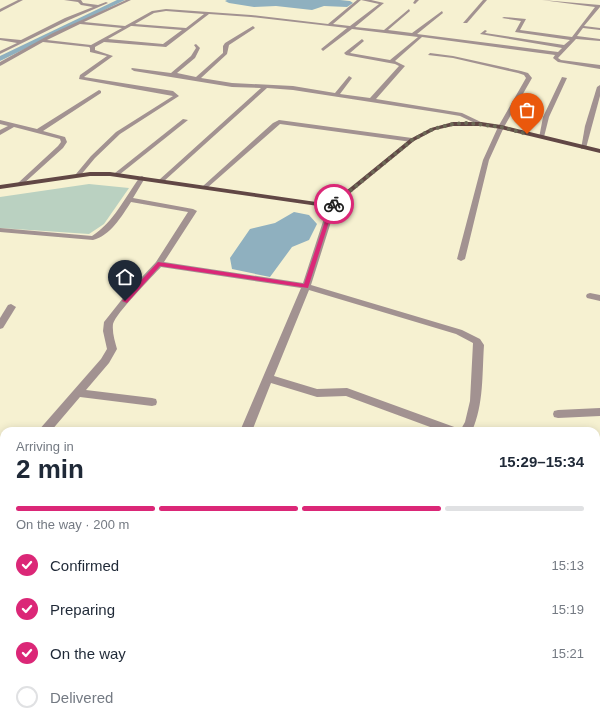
<!DOCTYPE html>
<html lang="en">
<head>
<meta charset="utf-8">
<style>
	body { margin:0; font-family:Helvetica,sans-serif; background:#f2f2f3; color:#1f2937; height:100vh; display:flex; flex-direction:column; font-size:15px; white-space:nowrap }
	* { box-sizing:border-box; margin:0 }
	p { font-size:13px; color:#747a83 }
	.icon { flex:none; width:22px; height:22px; fill:none; stroke:currentColor; stroke-width:2; stroke-linecap:round; stroke-linejoin:round }
	.map { position:relative; flex:1; overflow:hidden }
	.drawer { position:absolute; left:0px; top:427px; width:600px; height:300px; display:flex; flex-direction:column; background:#fff; border-radius:12px 12px 0 0; box-shadow:0 2px 10px #0003 }
	.drawer>* { flex:none }
	.pin { position:absolute; display:grid; place-items:center; width:34px; height:34px; color:#fff; margin:-41px -17px; border-radius:50% 50% 50% 0; rotate:-45deg; box-shadow:0 0 4px #0007 }
	.pin .icon { rotate:45deg }
	.courier { position:absolute; display:grid; place-items:center; width:40px; height:40px; margin:-20px; border:3px solid #db2777; border-radius:50%; background:#fff; color:#222; box-shadow:0 1px 5px #0007 }
	.overview em { font-style:normal; font-weight:700 }
	.overview div { display:flex; flex-direction:column-reverse }
	.overview { display:flex; align-items:center; justify-content:space-between; height:68px; padding:0 16px }
	h1 { font-size:26px; font-weight:700; line-height:30px }
	.bar { display:grid; grid-template-columns:repeat(4,1fr); gap:6px 4px; align-content:center; height:48px; padding:0 16px }
	.bar i { height:5px; border-radius:3px; background:#e0e1e3 }
	.bar .selected { background:#db2777 }
	.bar p { grid-column:span 4 }
	ol { padding:0 16px; list-style:none }
	li { display:flex; align-items:center; gap:12px; height:44px }
	li p { margin-inline-start:auto }
	li .icon { padding:4px; border-radius:50%; background:#db2777; color:#fff; stroke-width:4 }
	li:last-child { color:#747a83 }
	li i { width:22px; height:22px; border:2px solid #e0e1e3; border-radius:50% }
	.map>svg:first-child { display:block }
</style>
</head>
<body>
<div class="map">
<svg width="600" height="727" viewBox="0 0 600 727">
	<rect width="100%" height="100%" fill="#f6f1d1"/>
	<polygon fill="#bad1c1" points="89,184 129,188 104,224 89,234 0,228 0,197"/>
	<g fill="#8fb0bf">
		<polygon points="227,0 340,0 350,1 353,3 347,7 324,6 312,10 276,6 254,7 229,3 225,1"/>
		<polygon points="294,212 309,215 317,224 309,240 292,247 270,277 232,269 230,258 250,229 275,223"/>
	</g>
	<g fill="none" stroke-linecap="round" stroke-linejoin="round">
		<polygon fill="#8fb0bf" fill-rule="evenodd" points="117,0 125,0 0,61 0,56"/>
		<g fill="#a29291" fill-rule="evenodd">
			<polygon points="18,0 23,0 0,12 0,9"/>
			<polygon points="64,0 81,0 83,3 98,5 106,2 108,3 69,20 0,54 0,51 17,43 0,40 0,38 21,40 65,18 93,7 81,5 78,2"/>
			<path d="M126,0H131L84,22L125,26L152,11L166,9L251,15L328,24L357,0H361L333,24L350,26L379,4L361,0H371L384,3L355,27L384,30L409,9L410,11L388,30L412,33L442,11L443,13L417,34L558,52L562,48L480,34L485,30L487,31L485,33L564,45L570,40L515,32L521,21L502,18L504,17L526,19L520,30L572,37L595,7L542,0L600,5V7L584,26L600,28V30L583,28L577,36L600,39V41L576,39L558,58L561,60L600,65V69L558,62L553,58L555,55L422,37L395,61L405,66L376,99L462,113L483,123V125H479L460,116L442,113L293,90L267,88L163,182H159V180L261,88L232,87L134,71L131,69L132,68L171,73L191,56L196,48L194,45L196,44L200,48L195,58L177,73L196,77L223,53V46L225,43L253,26L255,28L229,45L227,54L201,78L232,83L293,86L335,93L349,76L352,78L340,94L370,98L399,66L395,64L346,55L344,53L362,39L364,41L350,53L390,60L418,37L352,29L323,51L321,49L347,28L251,17L209,14L166,47L104,42L95,47V50L113,56L84,77L173,91L179,96L120,134L95,158L80,176H76V174L91,156L116,132L173,96L79,79L80,75L107,56L90,52V48L89,47L43,42L2,65L0,66V62L53,33ZM166,11L204,14L186,28L135,24L154,13ZM80,24L122,28L91,45L47,40ZM131,26H132L182,30L163,44L108,39Z"/>
			<polygon points="415,0 419,0 415,4 413,3"/>
			<polygon points="483,0 487,0 467,23 463,23"/>
			<polygon points="430,53 453,56 521,71 528,73 532,78 504,127 489,160 465,259 461,261 457,259 483,160 498,127 526,78 524,75 518,73 453,58 428,55"/>
			<polygon points="562,77 567,78 549,117 544,137 539,138 543,117"/>
			<polygon points="600,85 600,96 586,148 581,149 585,126 597,87"/>
			<polygon points="99,90 101,91 101,93 43,131 65,137 67,142 63,148 22,185 18,185 18,183 58,146 61,142 60,139 14,127 0,135 0,130 8,126 0,124 0,120 37,129"/>
			<polygon points="183,119 188,120 119,175 115,175 115,173"/>
			<polygon points="279,120 412,138 415,140 412,142 280,124 207,188 203,188 203,186 273,123"/>
			<path d="M142,176L145,178L133,198L193,209L197,211L164,262L303,283L328,206L329,204H335L336,206L311,285L462,330L480,339L484,345C482,374 484,404 472,431H460L465,422L470,401L473,343L456,334L309,290L274,376L317,389L347,388L457,428L459,431H441L346,396L317,397L271,383L252,431H240L301,288L161,267C152,277 116,313 113,324C112,333 115,341 117,349L109,363L86,390L152,398L156,399L157,402L156,405L152,406L80,397L51,431H38L101,359L107,349L103,331L104,322L127,293L156,262L188,212L131,202C122,216 110,236 93,240L0,232V228L92,236C114,222 125,197 140,177Z"/>
			<polygon points="590,293 600,295 600,301 587,298 586,296 587,294"/>
			<polygon points="11,304 16,307 3,328 0,329 0,318 8,305"/>
			<polygon points="600,408 600,416 558,418 554,417 553,414 554,411 558,410"/>
			<polygon points="4,466 4,479 0,480 0,468"/>
			<polygon points="0,488 4,489 4,499 0,498"/>
			<polygon points="0,642 4,643 4,657 0,656"/>
			<polygon points="130,723 146,723 144,727 128,727"/>
			<polygon points="279,723 303,723 305,727 281,727"/>
			<polygon points="405,723 426,723 428,727 407,727"/>
		</g>
		<polygon fill="#614745" fill-rule="evenodd" points="453,122 481,122 501,125 600,149 600,153 501,129 481,126 453,126 435,130 414,141 332,208 110,176 90,176 0,189 0,185 90,172 110,172 330,204 410,139 431,128"/>
	</g>
	<polygon fill="#db2777" points="334,202 337,204 334,206 308,288 160,266 127,303 122,301 158,262 304,284 330,206"/>
	<g fill="none" stroke-linecap="round" stroke-linejoin="round">
		<polyline stroke="#6d6a57" stroke-width="4" stroke-dasharray="0 7.2" points="334,204 412,140 433,129 453,124 467,123 501,127 527,134"/>
	</g>
</svg>
<div class="pin" style="left:527px;top:134px;background:#ea580c"><svg class="icon" aria-label="bag" viewBox="0 0 24 24"><path d="M5 8h14l-1 12H6zM9 8a3 3 0 0 1 6 0"/></svg></div>
<div class="pin" style="left:125px;top:301px;background:#1f2937"><svg class="icon" aria-label="home" viewBox="0 0 24 24"><path d="M3 11l9-7 9 7M6 9v11h12V9"/></svg></div>
<div class="courier" style="left:334px;top:204px"><svg class="icon" aria-label="bike" viewBox="0 0 24 24"><circle cx="6" cy="16" r="4"/><circle cx="18" cy="16" r="4"/><path d="M6 16l4-8h5l3 8M10 8l3 8H6M13 5h3"/></svg></div>
<section class="drawer">
<div class="overview"><div><h1>2 min</h1><p>Arriving in</p></div><em>15:29–15:34</em></div>
<div class="bar"><i class="selected"></i><i class="selected"></i><i class="selected"></i><i></i><p>On the way · 200 m</p></div>
<ol>
<li><svg class="icon" aria-label="check" viewBox="0 0 24 24"><path d="M5 12l5 5 9-10"/></svg>Confirmed<p>15:13</p></li>
<li><svg class="icon" aria-label="check" viewBox="0 0 24 24"><path d="M5 12l5 5 9-10"/></svg>Preparing<p>15:19</p></li>
<li><svg class="icon" aria-label="check" viewBox="0 0 24 24"><path d="M5 12l5 5 9-10"/></svg>On the way<p>15:21</p></li>
<li><i></i>Delivered</li>
</ol>
</section>
</div>
</body>
</html>
